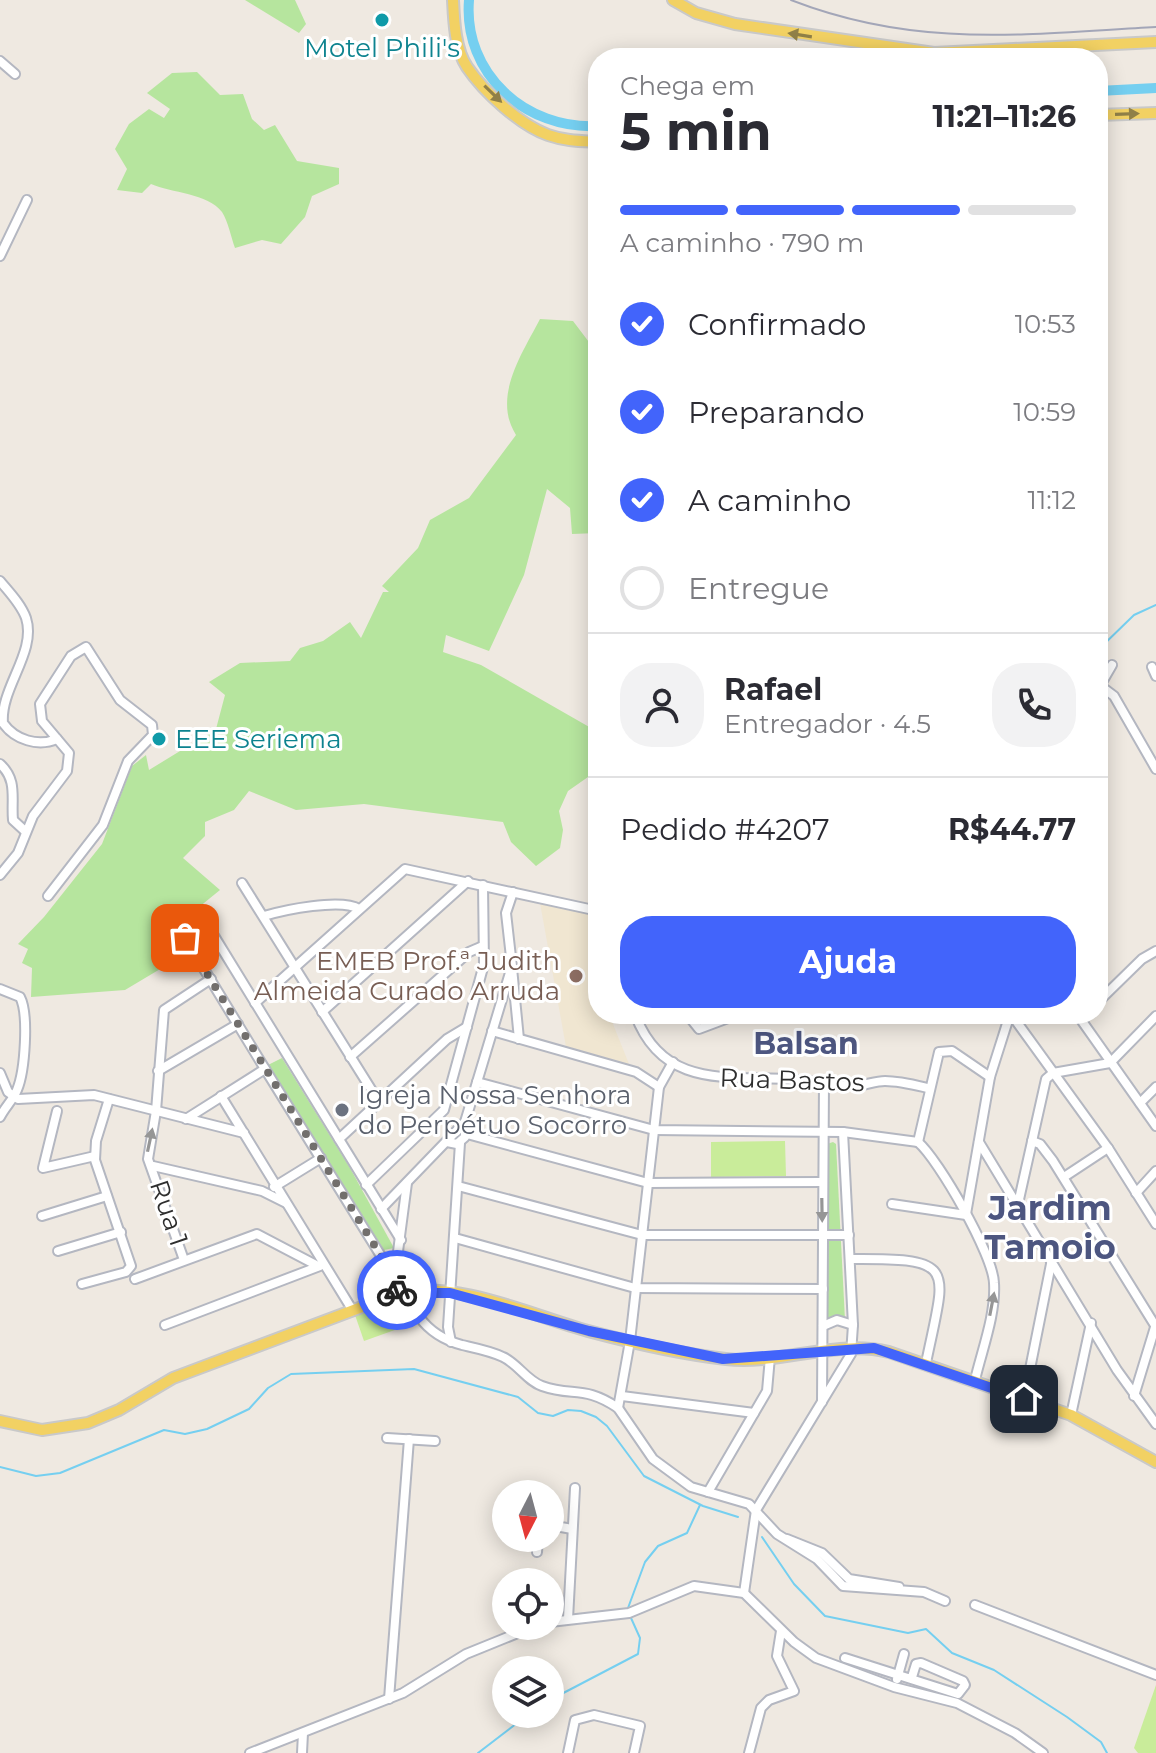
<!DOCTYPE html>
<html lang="pt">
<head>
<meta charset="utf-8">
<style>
	body { margin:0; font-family:Montserrat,sans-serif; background:#f2f2f3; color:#2b2b33; height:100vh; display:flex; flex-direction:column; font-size:30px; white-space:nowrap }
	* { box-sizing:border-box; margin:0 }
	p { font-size:26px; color:#7c7c81 }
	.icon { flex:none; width:44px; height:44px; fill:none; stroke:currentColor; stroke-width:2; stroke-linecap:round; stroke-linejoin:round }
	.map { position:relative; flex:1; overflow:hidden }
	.side { position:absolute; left:588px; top:48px; width:520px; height:976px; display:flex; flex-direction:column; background:#fff; border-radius:32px; box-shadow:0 4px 20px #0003 }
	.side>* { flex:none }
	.needle { width:52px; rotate:186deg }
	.buttons { position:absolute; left:492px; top:1480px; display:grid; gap:16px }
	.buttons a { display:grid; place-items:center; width:72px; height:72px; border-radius:50%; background:#fff; box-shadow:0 4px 20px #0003; font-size:40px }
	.pin { position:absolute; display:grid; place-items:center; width:68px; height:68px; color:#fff; margin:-34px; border-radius:16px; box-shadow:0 4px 12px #0006 }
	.courier { position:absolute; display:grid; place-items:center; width:80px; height:80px; margin:-40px; border:6px solid #4264fb; border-radius:50%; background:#fff; color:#222; box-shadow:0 2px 10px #0007 }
	.head em { font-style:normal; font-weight:700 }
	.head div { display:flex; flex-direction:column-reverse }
	.head { display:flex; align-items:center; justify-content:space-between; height:136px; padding:0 32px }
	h1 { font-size:52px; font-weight:700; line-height:60px }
	.bar { display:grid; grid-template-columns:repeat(4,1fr); gap:12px 8px; align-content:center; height:96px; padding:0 32px }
	.bar i { height:10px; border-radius:6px; background:#e1e1e2 }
	.bar .selected { background:#4264fb }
	.bar p { grid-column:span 4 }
	.line { display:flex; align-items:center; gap:20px; padding:0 32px; border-top:2px solid #e1e1e2 }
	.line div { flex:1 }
	.round { display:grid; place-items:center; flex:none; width:84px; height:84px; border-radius:32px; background:#f2f2f3 }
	ol { padding:0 32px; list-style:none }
	li { display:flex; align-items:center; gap:24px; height:88px }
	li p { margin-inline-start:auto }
	li .icon { padding:8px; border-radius:50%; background:#4264fb; color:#fff; stroke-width:4 }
	li:last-child { color:#7c7c81 }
	li i { width:44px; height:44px; border:4px solid #e1e1e2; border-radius:50% }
	.button { display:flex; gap:16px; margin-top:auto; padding:16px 32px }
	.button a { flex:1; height:92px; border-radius:32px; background:#4264fb; color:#fff; font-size:32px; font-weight:700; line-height:92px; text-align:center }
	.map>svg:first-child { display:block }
</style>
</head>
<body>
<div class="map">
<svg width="1156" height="1753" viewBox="0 0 1156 1753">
	<rect width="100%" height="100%" fill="#efe9e1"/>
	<polygon fill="#f0e6d1" points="540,903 592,915 598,938 598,1014 609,1014 629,1064 566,1047"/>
	<g fill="#b6e59e">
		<polygon points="245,0 295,0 306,24 299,33"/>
		<path d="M197,72L220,95L243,94L252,119L264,130L275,125L297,161L339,168V184L312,196L305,217L281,244L262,240L235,248C231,237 228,221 222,212C208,193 171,193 151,184L142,193L117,190L127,169L115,149L129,124L149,109L164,118L170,109L147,93L172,73Z"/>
		<path d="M540,319L573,321L598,354V533L572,534L570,508L547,489L524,575L489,651L446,635L443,652L481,665L598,732V770L568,791L559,811L563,830L560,848L536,866L511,842L503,822L364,804L296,810L249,791L234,810L205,822V836L183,858L220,890L188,916L178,937L187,953L125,990L31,997L32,968L22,963L28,949L18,944L44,917L102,844L132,766L146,755L149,770L216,729L225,695L209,682L240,663L290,661L300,648L323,641L350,622L361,638L383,592H389L382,586L418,548L430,520L469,498L516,435C492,397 522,354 540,319Z"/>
		<polygon points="282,1058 350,1168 394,1248 384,1250 268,1065"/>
		<polygon points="833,1142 836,1144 845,1320 825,1319 827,1144"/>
	</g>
	<g fill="#c9ec9a">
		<polygon points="785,1141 786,1176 711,1177 711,1142"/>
		<polygon points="398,1300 406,1326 364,1341 355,1315"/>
		<polygon points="1156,1685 1156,1753 1138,1753 1134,1748"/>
	</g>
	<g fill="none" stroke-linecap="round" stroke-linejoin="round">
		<g stroke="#75cff0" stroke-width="2">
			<polyline points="1098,650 1134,615 1156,605"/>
			<polyline points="0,1467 36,1476 60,1473 164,1430 185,1434 207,1429 249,1409 268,1388 291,1374 414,1369 518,1397 538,1413 553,1416 568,1410 581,1411 596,1417 607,1426 644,1476 703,1506 738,1517"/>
			<polyline points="762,1537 794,1584 825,1616 908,1633 926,1629 952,1653 994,1670 1067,1717 1101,1742 1107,1753"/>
			<polyline points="628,1608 645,1562 658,1546 687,1533 700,1505"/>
			<polyline points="550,1700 638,1654 640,1638 631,1618"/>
			<polyline points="478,1753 529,1714"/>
		</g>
		<g stroke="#75cff0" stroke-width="10">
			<path d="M469,0C463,74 526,130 598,126"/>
			<polyline points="1098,91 1156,88"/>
		</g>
		<defs>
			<g id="minor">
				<polyline points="0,61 15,74"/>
				<polyline points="0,256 27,200"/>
				<path d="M0,581C9,592 21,604 26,618C37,652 0,688 3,723C15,740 38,747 57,739"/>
				<polyline points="1152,667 1156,676"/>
				<polyline points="1098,684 1114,696 1156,769"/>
				<polyline points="1101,684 1112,665"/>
				<path d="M0,764C18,780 11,799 13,820L25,831"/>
				<polyline points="0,875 18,853 33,816 67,771 69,753 42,721 40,704 71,656 86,647 120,700 152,725 153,735 128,761 103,825 48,896"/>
				<polyline points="242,883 379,1102"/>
				<path d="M264,916C284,910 341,898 359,909"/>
				<polyline points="512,968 519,1039"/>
				<path d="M0,989L20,997C29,1014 25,1071 17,1090C13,1100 5,1107 0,1117"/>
				<polyline points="1098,1002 1142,959 1156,951"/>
				<polyline points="255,1003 405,869 589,909"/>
				<polyline points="322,1012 468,881"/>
				<path d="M635,1014C662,1088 726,1076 788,1079C808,1080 829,1085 849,1086C863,1087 873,1081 885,1081C899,1081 915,1085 928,1088"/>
				<polyline points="687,1014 699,1029 739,1014"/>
				<polyline points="1011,1014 1108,1148 1156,1224"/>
				<polyline points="1077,1014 1156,1126"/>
				<polyline points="492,1031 636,1072 659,1087"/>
				<polyline points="350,1057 469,952 483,946"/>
				<polyline points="265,1069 185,938 185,931 201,920 208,926 401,1240"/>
				<polyline points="158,1071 238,1024"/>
				<polyline points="0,1073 8,1092 18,1099 94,1095 244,1133"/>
				<polyline points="477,1082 654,1130 843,1132 918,1142"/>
				<polyline points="221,1096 353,1311"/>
				<polyline points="1140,1103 1156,1087"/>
				<polyline points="57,1111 43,1168 95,1156"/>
				<polyline points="186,1119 265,1069 386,1264"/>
				<polyline points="467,1134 648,1183 822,1182"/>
				<polyline points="339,1139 447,1039 467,1027"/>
				<polyline points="1032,1141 1040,1144 1053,1161 1156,1327"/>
				<polyline points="447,1142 457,1144 465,1137 465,1122 512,966 506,913 513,892"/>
				<path d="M918,1142C939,1160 993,1255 994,1283C996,1314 982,1350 975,1380"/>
				<polyline points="918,1142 939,1052 952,1051 990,1077"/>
				<polyline points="979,1142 1117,1370 1156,1424"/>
				<polyline points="153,1166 262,1191 286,1203"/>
				<polyline points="1064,1177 1108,1148"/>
				<polyline points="366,1185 444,1110 484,964 483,885"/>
				<polyline points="458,1186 642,1235 849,1235"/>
				<polyline points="274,1187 321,1158"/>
				<polyline points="1136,1193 1156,1171"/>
				<polyline points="892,1204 966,1215"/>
				<polyline points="1018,1204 1046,1079 1053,1073 1110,1063 1156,1016"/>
				<polyline points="381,1209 465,1122"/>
				<polyline points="966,1214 990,1077 1010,1014"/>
				<polyline points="42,1216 107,1196"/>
				<polyline points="455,1238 635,1288 823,1289"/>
				<polyline points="58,1251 121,1232"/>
				<path d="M850,1259C959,1258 946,1266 926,1363"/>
				<polyline points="184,1260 148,1159 156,1111 164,1010 211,979"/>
				<path d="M398,1270C411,1307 421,1334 462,1345C475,1348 491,1351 503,1357C518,1364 527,1381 542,1386C573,1397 584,1385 618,1408L653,1459L691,1487L749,1504L777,1534L817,1559L843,1586L924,1592L945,1601"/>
				<polyline points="391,1272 400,1266 397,1259 407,1183"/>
				<polyline points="135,1279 257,1234 318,1266"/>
				<polyline points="82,1284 126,1272 131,1266 95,1160 96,1141 109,1099"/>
				<polyline points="165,1325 320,1266"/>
				<polyline points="823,1326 837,1320 853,1325"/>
				<polyline points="451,1342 448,1327 460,1143"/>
				<polyline points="622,1396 754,1413"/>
				<polyline points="1134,1396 1156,1324"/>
				<polyline points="1024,1399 1052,1259"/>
				<polyline points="822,1402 824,1082"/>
				<polyline points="618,1408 630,1341 659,1087 673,1062"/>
				<polyline points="1071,1415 1091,1323"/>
				<polyline points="387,1438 435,1441"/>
				<polyline points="537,1492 537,1494"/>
				<polyline points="708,1492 767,1391 770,1357"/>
				<polyline points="550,1525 572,1529"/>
				<polyline points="787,1539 822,1553 849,1579 899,1587"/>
				<polyline points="537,1552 538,1538"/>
				<polyline points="744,1593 756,1510 851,1354 853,1325 843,1132"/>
				<polyline points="975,1605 1156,1675"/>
				<polyline points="568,1619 575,1488"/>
				<polyline points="550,1622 629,1613 694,1586 744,1593 794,1642 816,1658 894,1687 957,1703 1015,1733 1043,1753"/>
				<polyline points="845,1658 958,1694 965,1685 963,1681 921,1663 916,1664 912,1677"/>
				<polyline points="897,1679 904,1654"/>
				<polyline points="389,1699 409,1439"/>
				<polyline points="250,1753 403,1693 466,1654 535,1626"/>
				<polyline points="302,1753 303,1733"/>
				<polyline points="568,1753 575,1720 594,1715 640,1726 634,1753"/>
				<polyline points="749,1753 761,1708 769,1700 794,1691 777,1656 781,1631"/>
			</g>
			<g id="major">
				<path d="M453,0C454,21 455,49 467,67C484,92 520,125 548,135C565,141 581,141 598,142"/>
				<polyline points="673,0 696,13 735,24 934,53 1156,42"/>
				<polyline points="1098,115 1156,113"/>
				<path d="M0,1421L42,1430L88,1423L119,1410L173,1378L399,1293C460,1281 530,1315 588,1331C633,1343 680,1354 726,1359C780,1365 835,1339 889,1352L1071,1415L1156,1462"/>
			</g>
		</defs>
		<use href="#minor" stroke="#b4b7c1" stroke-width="12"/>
		<use href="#major" stroke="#c9c9c9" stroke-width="14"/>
		<use href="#minor" stroke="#fff" stroke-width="8"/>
		<use href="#major" stroke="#f2d163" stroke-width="10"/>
		<path stroke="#a3a6b8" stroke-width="2" d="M791,0C917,49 1024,34 1156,27"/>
	</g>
	<defs><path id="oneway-solid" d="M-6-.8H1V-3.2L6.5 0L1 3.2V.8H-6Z" transform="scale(2)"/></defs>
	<g fill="#908048">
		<use href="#oneway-solid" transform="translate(800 35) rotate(-171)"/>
		<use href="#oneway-solid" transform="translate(493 94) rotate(44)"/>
		<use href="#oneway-solid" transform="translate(1127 114) rotate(-2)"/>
	</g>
	<g fill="#969696">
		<use href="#oneway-solid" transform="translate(150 1140) rotate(-78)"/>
		<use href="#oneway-solid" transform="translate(822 1210) rotate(89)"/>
		<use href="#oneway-solid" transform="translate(992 1304) rotate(-79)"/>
	</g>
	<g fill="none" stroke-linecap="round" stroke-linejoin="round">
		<polyline stroke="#726f6d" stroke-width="8" stroke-dasharray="0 14.4" points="185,938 386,1264 397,1290"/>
		<polyline stroke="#4264fb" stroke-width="10" points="397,1290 399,1293 450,1293 589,1331 723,1359 874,1348 1024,1399"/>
	</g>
	<g fill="#0f9aa8" stroke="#fff" stroke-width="3">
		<circle cx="382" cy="20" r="8"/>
		<circle cx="159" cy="739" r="8"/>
	</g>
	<circle fill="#8d6e63" stroke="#fff" stroke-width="3" cx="576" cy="976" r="8"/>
	<circle fill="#6b7280" stroke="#fff" stroke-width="3" cx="342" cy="1110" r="8"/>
	<g text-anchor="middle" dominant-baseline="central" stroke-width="6" stroke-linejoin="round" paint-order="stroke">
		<g font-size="26" fill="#0d838f" stroke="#fff">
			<text x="382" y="48">Motel Phili's</text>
			<text x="175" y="739" text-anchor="start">EEE Seriema</text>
		</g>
		<g font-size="26" fill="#785e54" stroke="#fff" text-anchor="end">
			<text x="560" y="961">EMEB Prof.ª Judith<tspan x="560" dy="30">Almeida Curado Arruda</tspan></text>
		</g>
		<g font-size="26" fill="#2e2e2e" stroke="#fff">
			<text transform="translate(792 1080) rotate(2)">Rua Bastos</text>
			<text transform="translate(169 1213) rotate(71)">Rua 1</text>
		</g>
		<g font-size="26" fill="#5b616d" stroke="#fff" text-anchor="start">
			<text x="358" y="1095">Igreja Nossa Senhora<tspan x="358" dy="30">do Perpétuo Socorro</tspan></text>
		</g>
		<g font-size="30" font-weight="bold" fill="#4d5680" stroke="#fff">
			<text x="806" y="1043">Balsan</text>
		</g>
		<g font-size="34" font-weight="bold" fill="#4d5680" stroke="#fff">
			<text x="1050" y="1208">Jardim<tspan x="1050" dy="39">Tamoio</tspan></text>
		</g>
	</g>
</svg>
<div class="buttons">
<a><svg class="needle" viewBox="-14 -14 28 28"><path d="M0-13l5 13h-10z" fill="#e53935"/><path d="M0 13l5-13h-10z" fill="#7c7c81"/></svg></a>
<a><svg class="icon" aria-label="locate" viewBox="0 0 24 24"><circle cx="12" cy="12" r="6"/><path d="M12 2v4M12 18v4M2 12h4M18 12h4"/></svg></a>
<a><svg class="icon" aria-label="layers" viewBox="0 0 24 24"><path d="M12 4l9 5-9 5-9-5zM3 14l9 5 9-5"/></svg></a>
</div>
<div class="pin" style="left:185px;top:938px;background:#ea580c"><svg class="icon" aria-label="bag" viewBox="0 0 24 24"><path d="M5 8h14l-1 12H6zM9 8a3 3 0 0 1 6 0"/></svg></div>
<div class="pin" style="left:1024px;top:1399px;background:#1f2937"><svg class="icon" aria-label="home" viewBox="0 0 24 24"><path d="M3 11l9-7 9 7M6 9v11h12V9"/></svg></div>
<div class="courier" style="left:397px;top:1290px"><svg class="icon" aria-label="bike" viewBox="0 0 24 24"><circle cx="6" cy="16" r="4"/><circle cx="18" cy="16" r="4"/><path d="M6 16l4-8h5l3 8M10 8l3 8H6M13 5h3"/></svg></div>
<section class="side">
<div class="head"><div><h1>5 min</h1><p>Chega em</p></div><em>11:21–11:26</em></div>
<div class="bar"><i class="selected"></i><i class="selected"></i><i class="selected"></i><i></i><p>A caminho · 790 m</p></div>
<ol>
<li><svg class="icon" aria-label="check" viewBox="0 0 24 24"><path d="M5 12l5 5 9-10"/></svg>Confirmado<p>10:53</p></li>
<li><svg class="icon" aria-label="check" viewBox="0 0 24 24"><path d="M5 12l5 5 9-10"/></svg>Preparando<p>10:59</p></li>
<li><svg class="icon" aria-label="check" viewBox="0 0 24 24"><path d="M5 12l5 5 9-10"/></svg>A caminho<p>11:12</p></li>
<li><i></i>Entregue</li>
</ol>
<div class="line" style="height:144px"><a class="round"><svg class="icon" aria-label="person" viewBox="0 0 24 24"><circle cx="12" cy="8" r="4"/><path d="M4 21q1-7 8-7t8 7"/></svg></a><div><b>Rafael</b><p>Entregador · 4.5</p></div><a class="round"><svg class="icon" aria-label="phone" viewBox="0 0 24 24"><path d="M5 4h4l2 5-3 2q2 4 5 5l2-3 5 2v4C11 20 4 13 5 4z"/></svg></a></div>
<div class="line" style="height:104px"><div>Pedido #4207</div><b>R$44.77</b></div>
<div class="button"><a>Ajuda</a></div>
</section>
</div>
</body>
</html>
